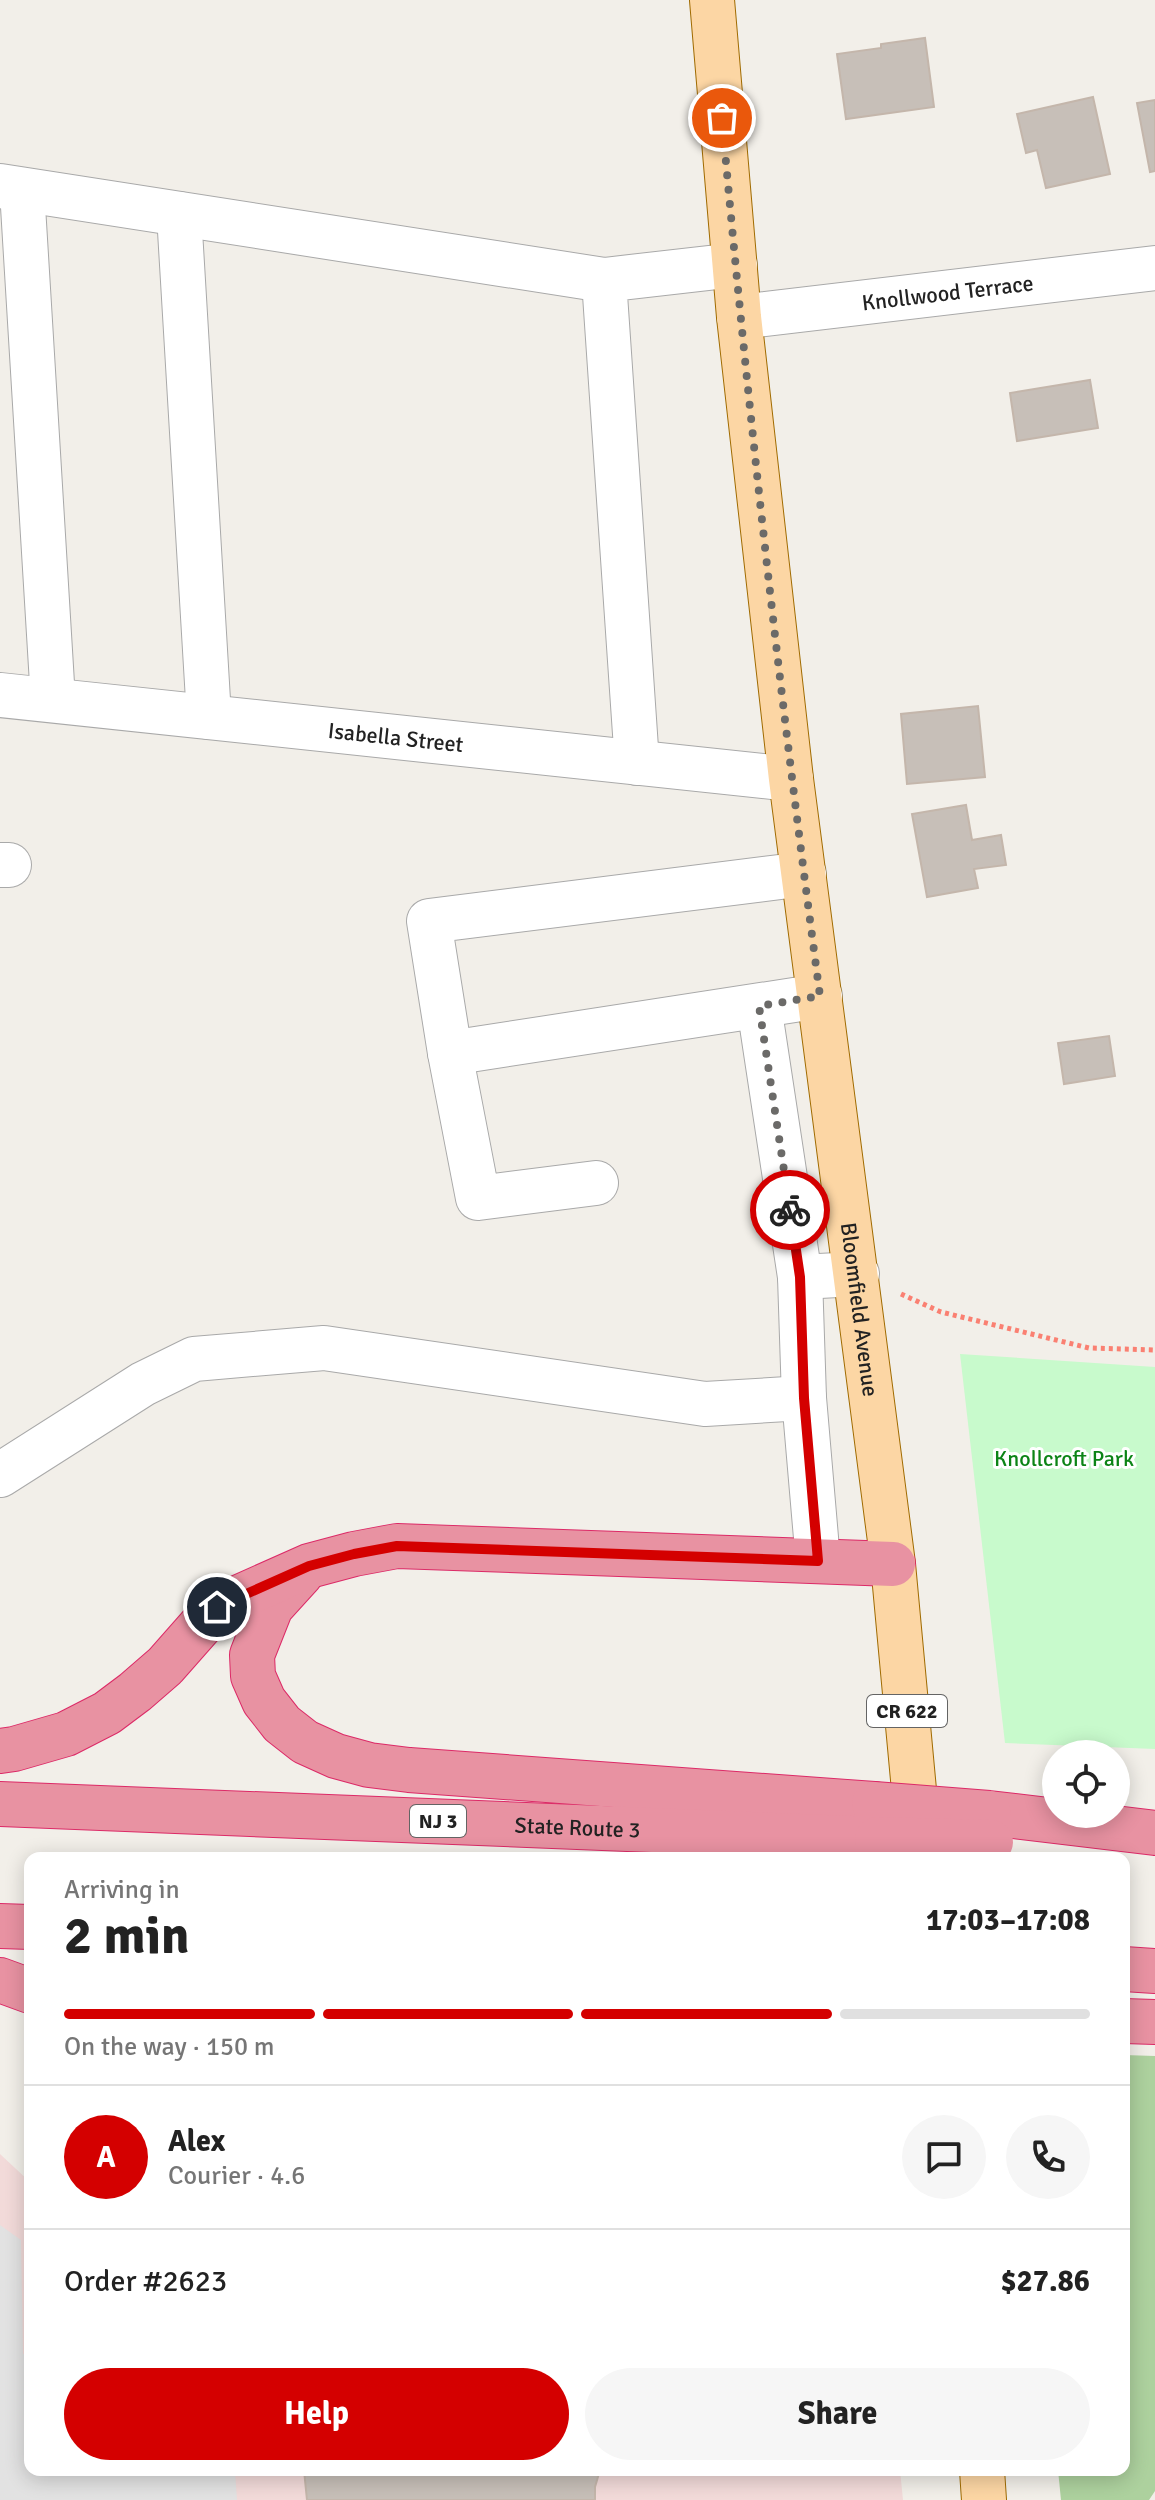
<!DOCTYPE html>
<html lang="en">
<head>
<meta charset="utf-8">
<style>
	body { margin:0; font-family:Signika,sans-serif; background:#f6f6f6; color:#222; height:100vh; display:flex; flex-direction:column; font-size:30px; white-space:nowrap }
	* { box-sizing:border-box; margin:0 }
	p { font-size:26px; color:#767676 }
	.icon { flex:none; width:44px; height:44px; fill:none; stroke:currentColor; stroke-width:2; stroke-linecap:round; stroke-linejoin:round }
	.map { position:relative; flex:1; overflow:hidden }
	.panel { position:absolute; left:24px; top:1852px; width:1106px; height:624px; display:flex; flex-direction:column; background:#fff; border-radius:16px; box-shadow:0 4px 20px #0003 }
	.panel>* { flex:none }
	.fabs { position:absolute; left:1042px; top:1740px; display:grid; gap:16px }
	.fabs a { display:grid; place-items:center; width:88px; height:88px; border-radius:50%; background:#fff; box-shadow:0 4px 20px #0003; font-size:40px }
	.pin { position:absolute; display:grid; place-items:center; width:68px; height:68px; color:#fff; margin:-34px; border:4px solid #fff; border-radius:50%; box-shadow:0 2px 8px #0007 }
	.courier { position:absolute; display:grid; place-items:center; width:80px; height:80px; margin:-40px; border:6px solid #d40000; border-radius:50%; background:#fff; color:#222; box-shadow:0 2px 10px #0007 }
	.summary em { font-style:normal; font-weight:800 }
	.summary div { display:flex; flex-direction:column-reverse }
	.summary { display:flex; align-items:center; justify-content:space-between; height:136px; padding:0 40px }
	h1 { font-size:52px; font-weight:800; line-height:60px }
	.bar { display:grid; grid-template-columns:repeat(4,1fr); gap:12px 8px; align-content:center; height:96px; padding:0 40px }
	.bar i { height:10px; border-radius:6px; background:#e0e0e0 }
	.bar .current { background:#d40000 }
	.bar p { grid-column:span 4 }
	.line { display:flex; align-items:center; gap:20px; padding:0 40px; border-top:2px solid #e0e0e0 }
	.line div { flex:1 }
	.round { display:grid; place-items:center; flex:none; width:84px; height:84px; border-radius:42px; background:#f6f6f6 }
	.button { display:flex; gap:16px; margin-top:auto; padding:16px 40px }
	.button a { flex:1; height:92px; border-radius:48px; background:#d40000; color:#fff; font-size:32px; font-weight:800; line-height:92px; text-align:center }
	.button a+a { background:#f6f6f6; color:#222 }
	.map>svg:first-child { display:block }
</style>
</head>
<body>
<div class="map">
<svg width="1155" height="2500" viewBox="0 0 1155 2500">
	<rect width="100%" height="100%" fill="#f2efe9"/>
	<polygon fill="#f2dad9" points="0,2154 30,2182 30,2470 900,2470 903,2500 0,2500"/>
	<polygon fill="#add19e" points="1124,2055 1155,2056 1155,2491 1149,2500 1061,2500 1058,2470 1124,2470"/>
	<polygon fill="#c8facc" points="960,1354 1155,1367 1155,1749 1005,1743"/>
	<polygon fill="#e2e2e2" points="0,2225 21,2240 23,2354 30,2354 30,2470 235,2470 237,2500 0,2500"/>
	<g fill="#c7bfb8" stroke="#c4b6ab" stroke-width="2">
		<polygon points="925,38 934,107 846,119 837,54 881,48 881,44"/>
		<polygon points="1093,97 1110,174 1046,188 1037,150 1026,153 1017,114"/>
		<polygon points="1155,100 1155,171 1150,172 1137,103"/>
		<polygon points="1090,380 1098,428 1017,441 1010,393"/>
		<polygon points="978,706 985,777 907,784 901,714"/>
		<polygon points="966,805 972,840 1001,835 1006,865 974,869 978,888 927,897 912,814"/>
		<polygon points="1109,1036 1115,1076 1064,1084 1058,1043"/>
		<polygon points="304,2470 600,2470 595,2487 595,2500 307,2500"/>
	</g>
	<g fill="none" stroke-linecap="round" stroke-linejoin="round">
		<defs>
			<g id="minor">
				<polyline points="0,186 604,280"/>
				<polyline points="22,190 53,700"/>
				<polyline points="179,214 209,717"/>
				<path id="s1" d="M739,317L1155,268"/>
				<path id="s2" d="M0,695L791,779"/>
				<polyline points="637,763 604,280 735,265"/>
				<polyline points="0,865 9,865"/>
				<polyline points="804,874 429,921 450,1053 820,996"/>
				<polyline points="759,1006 800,1277 857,1274"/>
				<polyline points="450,1053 478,1198 596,1183"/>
				<polyline points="800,1277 804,1398 818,1561"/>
				<polyline points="0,1475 143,1384 194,1359 324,1348 705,1404 804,1398"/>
			</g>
			<g id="major">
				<path id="s3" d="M712,0L739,317L791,779L893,1564L919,1844"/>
				<polyline points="982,2470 984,2500"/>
			</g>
			<g id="highway">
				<polyline points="301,1574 271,1607 252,1655 253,1676 264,1701 282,1724 305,1742 336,1756 369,1765 409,1770 874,1804"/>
				<polyline points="0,1751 14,1749 66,1734 107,1713 135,1692 165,1666 217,1607 309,1566 354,1554 397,1546 893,1564"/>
				<path id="s4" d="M0,1804L877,1839"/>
				<polyline points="989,1813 1155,1833"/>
				<polyline points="0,1926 30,1927"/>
				<polyline points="1124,1969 1155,1971"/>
				<polyline points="0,1980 30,1991"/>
				<polyline points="1124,2021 1155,2022"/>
			</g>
		</defs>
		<use href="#minor" stroke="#a9a9a9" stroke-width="46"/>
		<use href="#major" stroke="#a06b00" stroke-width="46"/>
		<use href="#highway" stroke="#dc2a67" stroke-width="46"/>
		<polyline stroke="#fa8072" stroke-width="5" stroke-dasharray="4 4" stroke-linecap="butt" points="901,1294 941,1312 1089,1348 1155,1350"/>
		<use href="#minor" stroke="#fff" stroke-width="44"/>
		<use href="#major" stroke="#fcd6a4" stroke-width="44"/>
		<use href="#highway" stroke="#e892a2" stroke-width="44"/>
		<defs>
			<g id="highway-bridge">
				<polyline points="874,1804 989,1813"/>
				<polyline points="877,1839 991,1842"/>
			</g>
		</defs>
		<use href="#highway-bridge" stroke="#dc2a67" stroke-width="46" stroke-linecap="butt"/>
		<use href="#highway-bridge" stroke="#e892a2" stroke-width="44"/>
	</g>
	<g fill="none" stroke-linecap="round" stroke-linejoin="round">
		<path stroke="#6b6a68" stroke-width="8" stroke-dasharray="0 14.4" d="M722,118C748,411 781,704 820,996L759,1006L790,1210"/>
		<polyline stroke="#d40000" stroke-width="10" points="217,1607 309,1566 354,1554 397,1546 818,1561 804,1398 800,1277 790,1210"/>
	</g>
	<g text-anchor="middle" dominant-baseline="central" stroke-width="6" stroke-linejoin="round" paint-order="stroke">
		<g fill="#fff" stroke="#646464" stroke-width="2">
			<rect x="867" y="1695" width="80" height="32" rx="6"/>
			<rect x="410" y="1805" width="56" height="32" rx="6"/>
		</g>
		<g font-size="20" font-weight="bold" fill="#222">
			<text x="907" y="1711">CR 622</text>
			<text x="438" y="1821">NJ 3</text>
		</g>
		<g font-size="22" fill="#222" stroke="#fff">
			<text stroke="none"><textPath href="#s1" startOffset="210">Knollwood Terrace</textPath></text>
			<text stroke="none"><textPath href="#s2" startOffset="398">Isabella Street</textPath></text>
			<text stroke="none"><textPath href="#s3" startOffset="1318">Bloomfield Avenue</textPath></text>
			<text stroke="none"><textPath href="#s4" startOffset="578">State Route 3</textPath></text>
		</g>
		<g font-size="22" fill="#0c8416" stroke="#fff">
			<text x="1064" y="1458">Knollcroft Park</text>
		</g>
	</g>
</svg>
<div class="fabs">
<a><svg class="icon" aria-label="locate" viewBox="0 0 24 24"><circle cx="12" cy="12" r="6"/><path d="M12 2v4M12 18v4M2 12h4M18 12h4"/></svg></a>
</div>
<div class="pin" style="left:722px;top:118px;background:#ea580c"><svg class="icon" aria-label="bag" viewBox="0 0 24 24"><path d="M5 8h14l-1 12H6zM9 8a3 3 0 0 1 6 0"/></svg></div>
<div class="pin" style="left:217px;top:1607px;background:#1f2937"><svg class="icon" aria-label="home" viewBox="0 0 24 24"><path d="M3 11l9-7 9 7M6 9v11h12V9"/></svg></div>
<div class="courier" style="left:790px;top:1210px"><svg class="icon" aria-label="bike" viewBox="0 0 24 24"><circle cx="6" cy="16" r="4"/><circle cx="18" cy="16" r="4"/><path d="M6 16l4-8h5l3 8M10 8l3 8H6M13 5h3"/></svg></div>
<section class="panel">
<div class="summary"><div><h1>2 min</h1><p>Arriving in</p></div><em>17:03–17:08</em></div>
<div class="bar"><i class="current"></i><i class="current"></i><i class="current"></i><i></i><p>On the way · 150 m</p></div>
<div class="line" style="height:144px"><b class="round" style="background:#d40000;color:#fff">A</b><div><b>Alex</b><p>Courier · 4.6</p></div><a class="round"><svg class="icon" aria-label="chat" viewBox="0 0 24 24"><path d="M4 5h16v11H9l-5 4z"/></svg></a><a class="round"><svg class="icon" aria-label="phone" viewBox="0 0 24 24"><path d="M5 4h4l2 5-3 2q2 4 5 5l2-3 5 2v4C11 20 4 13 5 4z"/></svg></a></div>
<div class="line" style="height:104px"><div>Order #2623</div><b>$27.86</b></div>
<div class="button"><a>Help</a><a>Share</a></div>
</section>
</div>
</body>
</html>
